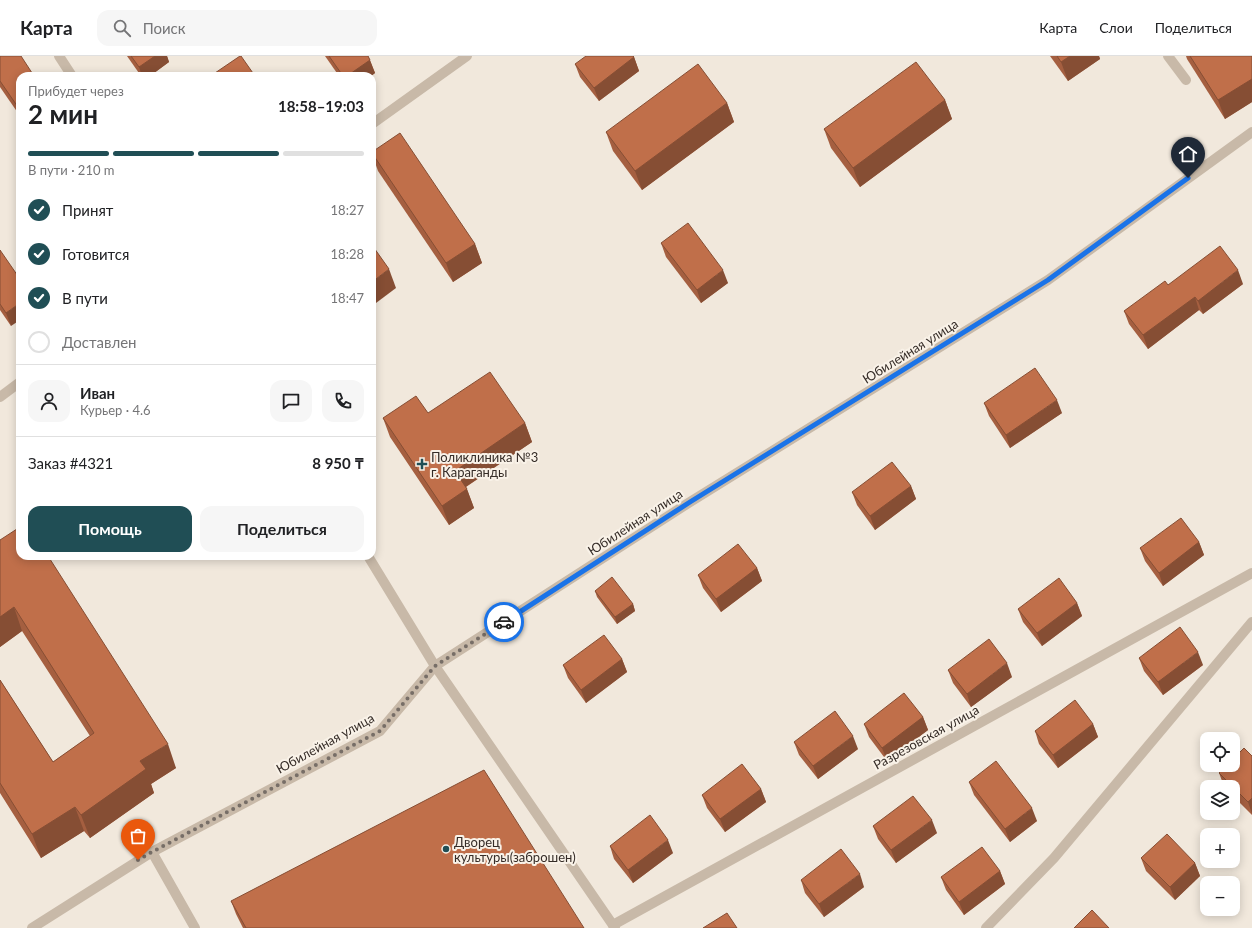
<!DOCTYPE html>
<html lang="ru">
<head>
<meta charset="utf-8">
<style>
	body { margin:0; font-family:Lato,sans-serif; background:#f6f6f6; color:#202124; height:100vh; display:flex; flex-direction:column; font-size:15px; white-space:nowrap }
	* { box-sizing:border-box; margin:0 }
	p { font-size:13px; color:#757577 }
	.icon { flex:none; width:22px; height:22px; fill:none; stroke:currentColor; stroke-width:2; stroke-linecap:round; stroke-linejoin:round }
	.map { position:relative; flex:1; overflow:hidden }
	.sheet { position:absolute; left:16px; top:16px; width:360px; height:488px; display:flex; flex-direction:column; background:#fff; border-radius:12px; box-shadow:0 2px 10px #0003 }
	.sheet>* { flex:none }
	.buttons { position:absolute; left:1200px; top:676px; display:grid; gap:8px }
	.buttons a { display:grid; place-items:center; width:40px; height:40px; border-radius:8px; background:#fff; box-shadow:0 2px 10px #0003; font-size:20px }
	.pin { position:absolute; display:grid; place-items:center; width:34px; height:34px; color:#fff; margin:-41px -17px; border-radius:50% 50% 50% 0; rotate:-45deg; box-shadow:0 0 4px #0007 }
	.pin .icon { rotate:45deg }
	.courier { position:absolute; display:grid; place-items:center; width:40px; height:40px; margin:-20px; border:3px solid #1a73e8; border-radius:50%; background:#fff; color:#222; box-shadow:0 1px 5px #0007 }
	.summary em { font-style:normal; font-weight:700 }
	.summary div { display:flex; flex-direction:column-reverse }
	.summary { display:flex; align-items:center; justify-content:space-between; height:68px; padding:0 12px }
	h1 { font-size:26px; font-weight:700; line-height:30px }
	.bar { display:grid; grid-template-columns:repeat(4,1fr); gap:6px 4px; align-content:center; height:48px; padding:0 12px }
	.bar i { height:5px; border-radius:3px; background:#e0e0e0 }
	.bar .current { background:#204e55 }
	.bar p { grid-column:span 4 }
	.line { display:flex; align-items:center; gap:10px; padding:0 12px; border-top:1px solid #e0e0e0 }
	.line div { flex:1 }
	.round { display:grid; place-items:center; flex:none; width:42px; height:42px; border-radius:12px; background:#f6f6f6 }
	ol { padding:0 12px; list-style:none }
	li { display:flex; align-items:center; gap:12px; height:44px }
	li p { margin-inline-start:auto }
	li .icon { padding:4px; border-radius:50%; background:#204e55; color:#fff; stroke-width:4 }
	li:last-child { color:#757577 }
	li i { width:22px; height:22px; border:2px solid #e0e0e0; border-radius:50% }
	.cta { display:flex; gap:8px; margin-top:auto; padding:8px 12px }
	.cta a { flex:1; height:46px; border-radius:12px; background:#204e55; color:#fff; font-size:16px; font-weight:700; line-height:46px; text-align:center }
	.cta a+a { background:#f6f6f6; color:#202124 }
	header { display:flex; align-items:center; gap:24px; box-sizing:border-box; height:56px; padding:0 20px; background:#fff; border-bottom:1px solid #e0e0e0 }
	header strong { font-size:19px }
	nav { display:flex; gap:22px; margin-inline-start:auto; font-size:14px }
	.search { width:280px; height:36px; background:#f6f6f6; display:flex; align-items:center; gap:10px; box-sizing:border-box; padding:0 14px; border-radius:12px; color:#757577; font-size:15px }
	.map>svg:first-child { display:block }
</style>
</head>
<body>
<header>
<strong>Карта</strong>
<div class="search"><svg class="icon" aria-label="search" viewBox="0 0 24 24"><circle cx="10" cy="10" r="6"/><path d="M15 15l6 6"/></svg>Поиск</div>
<nav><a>Карта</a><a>Слои</a><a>Поделиться</a></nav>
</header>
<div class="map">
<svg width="1252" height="872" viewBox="0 0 1252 872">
	<rect width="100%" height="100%" fill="#f1e8dc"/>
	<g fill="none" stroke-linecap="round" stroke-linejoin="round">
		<polyline stroke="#c8b9a8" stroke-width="10" points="1168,0 1186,24"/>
		<g stroke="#c8b9a8" stroke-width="10">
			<polyline points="59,0 72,20"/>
			<polyline points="368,500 435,610 615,872"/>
			<polyline points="152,796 195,872"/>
			<polyline points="613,869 1252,517"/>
			<polyline points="32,872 152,796 380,675 435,610 690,446 1048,224 1252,76"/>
			<polyline points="986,872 1054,802 1252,566"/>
		</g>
		<g stroke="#c8b9a8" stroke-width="10">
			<polyline points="372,68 467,0"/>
			<polyline points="0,341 20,326"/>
		</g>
	</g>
	<g fill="#a55f40">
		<polygon points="0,0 20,20 20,60 0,31"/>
		<polygon points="127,0 167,0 169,6 150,20 141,20"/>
		<polygon points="325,0 368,0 375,17 371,20 339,20"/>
		<polygon points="1050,0 1099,0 1100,3 1068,25"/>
		<polygon points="1186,0 1252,0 1252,46 1225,63 1187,3"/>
		<polygon points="634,1 639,15 599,45 580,21 575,8"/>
		<polygon points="945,44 952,63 860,131 831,92 824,73"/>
		<polygon points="727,47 734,66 642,134 613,95 606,76"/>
		<polygon points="372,96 475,188 482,207 453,226 378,115 372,98"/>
		<polygon points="661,187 728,227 701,247 666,201"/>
		<polygon points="0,194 11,270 0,254"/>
		<polygon points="1243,228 1203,258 1199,254 1148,293 1129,268 1124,255 1168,229"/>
		<polygon points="984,347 1062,357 1010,392 989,360"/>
		<polygon points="383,362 525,367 532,386 466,431 474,452 449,469 390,381"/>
		<polygon points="911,430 916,443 875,474 857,449 852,436"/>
		<polygon points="0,484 176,712 151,728 154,737 90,782 84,775 41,802 0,737 0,624 53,706 90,680 22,575 0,591"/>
		<polygon points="1199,486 1204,499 1163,530 1145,505 1140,492"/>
		<polygon points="757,512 762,525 721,556 703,532 698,519"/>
		<polygon points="595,535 633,548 635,555 617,568 597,541"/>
		<polygon points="1077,547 1082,560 1042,590 1023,566 1018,553"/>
		<polygon points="1139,602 1203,609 1163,639 1144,615"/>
		<polygon points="622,603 627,616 586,647 568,622 563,609"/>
		<polygon points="948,614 1012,621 971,651 953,627"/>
		<polygon points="923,661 928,674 887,705 869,681 864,668"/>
		<polygon points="1093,668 1098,681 1058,712 1039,688 1035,675"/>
		<polygon points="794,686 858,693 818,723 799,699"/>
		<polygon points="1252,700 1252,759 1233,740 1233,731 1224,731 1224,730 1219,717"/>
		<polygon points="969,726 1037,765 1010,786 974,739"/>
		<polygon points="761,733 766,746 725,776 707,752 702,739"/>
		<polygon points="873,770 937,777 896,807 878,783"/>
		<polygon points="610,790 673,797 633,827 614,803"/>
		<polygon points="1141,802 1195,807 1200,820 1175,844 1146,815"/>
		<polygon points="1000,815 1005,828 964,859 946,834 941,821"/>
		<polygon points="801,824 864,831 824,861 805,837"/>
		<polygon points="231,845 584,872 243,872 236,858"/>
	</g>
	<g fill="#864e34">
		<polygon points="155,0 167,0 169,6 150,20 142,20 139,11"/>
		<polygon points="1070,0 1099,0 1100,3 1068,25 1061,6"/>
		<polygon points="634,1 639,15 599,45 594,32"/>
		<polygon points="370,4 375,17 371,20 347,20"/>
		<polygon points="1252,23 1252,46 1225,63 1218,44"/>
		<polygon points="945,44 952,63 860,131 853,112"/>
		<polygon points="727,47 734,66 642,134 635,115"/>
		<polygon points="475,188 482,207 453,226 446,207"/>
		<polygon points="389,213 396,232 372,250 372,226"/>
		<polygon points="723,214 728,227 701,247 697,234"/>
		<polygon points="1238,214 1243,228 1203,258 1198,245"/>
		<polygon points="1195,241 1199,254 1148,293 1143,279"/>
		<polygon points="20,247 20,264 11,270 6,257"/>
		<polygon points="1057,344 1062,357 1010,392 1006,379"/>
		<polygon points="525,367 532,386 461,434 455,415"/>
		<polygon points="911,430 916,443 875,474 870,460"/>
		<polygon points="467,433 474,452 449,469 442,450"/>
		<polygon points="1199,486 1204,499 1163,530 1159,517"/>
		<polygon points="757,512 762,525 721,556 716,543"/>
		<polygon points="1077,547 1082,560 1042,590 1037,577"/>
		<polygon points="633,548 635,555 617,568 615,561"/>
		<polygon points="14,551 22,575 0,591 0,561"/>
		<polygon points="1198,596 1203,609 1163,639 1158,626"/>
		<polygon points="622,603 627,616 586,647 581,634"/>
		<polygon points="1007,607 1012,621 971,651 967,638"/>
		<polygon points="923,661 928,674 887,705 882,692"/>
		<polygon points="1093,668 1098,681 1058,712 1053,699"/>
		<polygon points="853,680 858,693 818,723 813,710"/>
		<polygon points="168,688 176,712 151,728 154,737 90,782 81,759 140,705"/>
		<polygon points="761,733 766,746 725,776 720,763"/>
		<polygon points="1252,742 1252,758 1248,746"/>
		<polygon points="75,751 84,775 41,802 32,778"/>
		<polygon points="1032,752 1037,765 1010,786 1005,773"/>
		<polygon points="932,764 937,777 896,807 891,794"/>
		<polygon points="668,784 673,797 633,827 628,814"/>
		<polygon points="1195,807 1200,820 1175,844 1170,831"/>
		<polygon points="1000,815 1005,828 964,859 959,846"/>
		<polygon points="860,818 864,831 824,861 819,848"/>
	</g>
	<g fill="#c06f4a" stroke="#864e34">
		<polygon points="0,0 21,0 34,20 20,20 20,54 0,25"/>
		<polygon points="131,0 155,0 139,11"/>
		<polygon points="240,0 241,0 255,20 218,20 215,17"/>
		<polygon points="329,0 368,0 370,4 347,20 343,20"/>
		<polygon points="586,0 633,0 634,1 594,32 575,8"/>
		<polygon points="1057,0 1070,0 1061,6"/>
		<polygon points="1190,0 1252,0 1252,23 1218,44"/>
		<polygon points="916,6 945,44 853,112 824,73"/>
		<polygon points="698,8 727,47 635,115 606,76"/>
		<polygon points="400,77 475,188 446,207 372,97 372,96"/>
		<polygon points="688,167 723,214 697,234 661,187"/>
		<polygon points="372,189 389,213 372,226"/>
		<polygon points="1220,190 1238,214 1198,245 1195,241 1143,279 1124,255 1165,225 1168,229"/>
		<polygon points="0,194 20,223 20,247 6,257 0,248"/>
		<polygon points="1035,312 1057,344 1006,379 984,347"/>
		<polygon points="490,316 525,367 455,415 467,433 442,450 383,362 416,340 428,357"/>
		<polygon points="892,406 911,430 870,460 852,436"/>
		<polygon points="1181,462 1199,486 1159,517 1140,492"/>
		<polygon points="20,471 20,500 48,500 168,688 140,705 146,713 81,759 75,751 32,778 0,727 0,624 53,706 94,677 14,551 0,561 0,484"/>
		<polygon points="738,488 757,512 716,543 698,519"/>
		<polygon points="612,521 633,548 615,561 595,535"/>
		<polygon points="1059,522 1077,547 1037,577 1018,553"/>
		<polygon points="1180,571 1198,596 1158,626 1139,602"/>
		<polygon points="604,579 622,603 581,634 563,609"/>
		<polygon points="989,583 1007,607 967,638 948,614"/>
		<polygon points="904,637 923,661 882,692 864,668"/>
		<polygon points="1075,644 1093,668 1053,699 1035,675"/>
		<polygon points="835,655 853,680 813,710 794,686"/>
		<polygon points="1244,692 1252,700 1252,742 1248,746 1219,717 1227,709 1233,709 1233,703"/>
		<polygon points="996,705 1032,752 1005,773 969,726"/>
		<polygon points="742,708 761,733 720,763 702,739"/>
		<polygon points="484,714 584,872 246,872 231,845"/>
		<polygon points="913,740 932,764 891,794 873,770"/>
		<polygon points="650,759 668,784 628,814 610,790"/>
		<polygon points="1167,778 1195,807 1170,831 1141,802"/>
		<polygon points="982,791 1000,815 959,846 941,821"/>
		<polygon points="841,793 860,818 819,848 801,824"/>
		<polygon points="1092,854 1109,872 1074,872"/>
		<polygon points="727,857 737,872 703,872"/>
	</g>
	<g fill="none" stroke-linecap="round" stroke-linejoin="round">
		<polyline stroke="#776e67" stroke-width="4" stroke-dasharray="0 7.2" points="138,804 152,796 380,675 435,610 504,566"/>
		<polyline stroke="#1a73e8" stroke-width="5" points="504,566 690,446 1048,224 1188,122"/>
	</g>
	<g fill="#204e55" stroke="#f9f2e8" stroke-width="1.5">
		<path d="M420 402h4v4h4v4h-4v4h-4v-4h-4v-4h4z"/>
		<circle cx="446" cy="793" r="4"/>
	</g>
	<g text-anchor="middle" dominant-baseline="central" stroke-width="4" stroke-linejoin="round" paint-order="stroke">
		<g font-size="13" fill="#362d28" stroke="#f9f2e8">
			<text transform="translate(910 295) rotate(-32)">Юбилейная улица</text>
			<text transform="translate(635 466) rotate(-33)">Юбилейная улица</text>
			<text transform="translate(926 681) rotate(-29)">Разрезовская улица</text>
			<text transform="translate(325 687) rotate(-29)">Юбилейная улица</text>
		</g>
		<g font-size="13" fill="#362d28" stroke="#f9f2e8" text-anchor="start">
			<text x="431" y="401">Поликлиника №3<tspan x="431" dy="15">г. Караганды</tspan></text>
			<text x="454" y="786">Дворец<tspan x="454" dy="15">культуры(заброшен)</tspan></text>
		</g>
	</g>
</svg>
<div class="buttons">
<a><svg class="icon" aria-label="locate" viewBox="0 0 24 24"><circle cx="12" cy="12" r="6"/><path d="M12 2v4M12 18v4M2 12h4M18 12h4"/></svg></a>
<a><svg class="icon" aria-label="layers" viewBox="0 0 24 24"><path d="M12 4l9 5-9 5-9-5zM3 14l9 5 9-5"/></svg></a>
<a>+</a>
<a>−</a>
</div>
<div class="pin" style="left:138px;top:804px;background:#ea580c"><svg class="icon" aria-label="bag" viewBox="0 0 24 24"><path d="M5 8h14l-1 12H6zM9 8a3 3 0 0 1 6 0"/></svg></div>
<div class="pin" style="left:1188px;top:122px;background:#1f2937"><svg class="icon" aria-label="home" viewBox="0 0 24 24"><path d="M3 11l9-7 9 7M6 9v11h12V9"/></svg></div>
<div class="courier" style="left:504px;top:566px"><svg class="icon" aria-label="car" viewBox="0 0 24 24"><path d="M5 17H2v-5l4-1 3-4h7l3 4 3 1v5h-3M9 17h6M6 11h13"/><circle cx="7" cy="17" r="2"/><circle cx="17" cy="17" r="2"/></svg></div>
<section class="sheet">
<div class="summary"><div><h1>2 мин</h1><p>Прибудет через</p></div><em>18:58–19:03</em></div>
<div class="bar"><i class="current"></i><i class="current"></i><i class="current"></i><i></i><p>В пути · 210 m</p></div>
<ol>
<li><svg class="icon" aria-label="check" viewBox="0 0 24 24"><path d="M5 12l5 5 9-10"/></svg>Принят<p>18:27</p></li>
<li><svg class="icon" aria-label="check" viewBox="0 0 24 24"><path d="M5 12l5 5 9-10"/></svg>Готовится<p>18:28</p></li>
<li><svg class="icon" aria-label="check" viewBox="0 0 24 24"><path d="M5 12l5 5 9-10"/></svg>В пути<p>18:47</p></li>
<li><i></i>Доставлен</li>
</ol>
<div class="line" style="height:72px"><a class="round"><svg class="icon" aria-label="person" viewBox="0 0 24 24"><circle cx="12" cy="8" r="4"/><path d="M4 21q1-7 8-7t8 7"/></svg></a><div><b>Иван</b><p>Курьер · 4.6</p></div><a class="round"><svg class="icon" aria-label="chat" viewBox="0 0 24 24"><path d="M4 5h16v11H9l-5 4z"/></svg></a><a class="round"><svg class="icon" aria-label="phone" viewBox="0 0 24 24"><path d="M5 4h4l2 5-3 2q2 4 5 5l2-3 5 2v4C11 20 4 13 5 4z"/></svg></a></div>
<div class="line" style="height:52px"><div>Заказ #4321</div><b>8 950 ₸</b></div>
<div class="cta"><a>Помощь</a><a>Поделиться</a></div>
</section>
</div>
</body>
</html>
